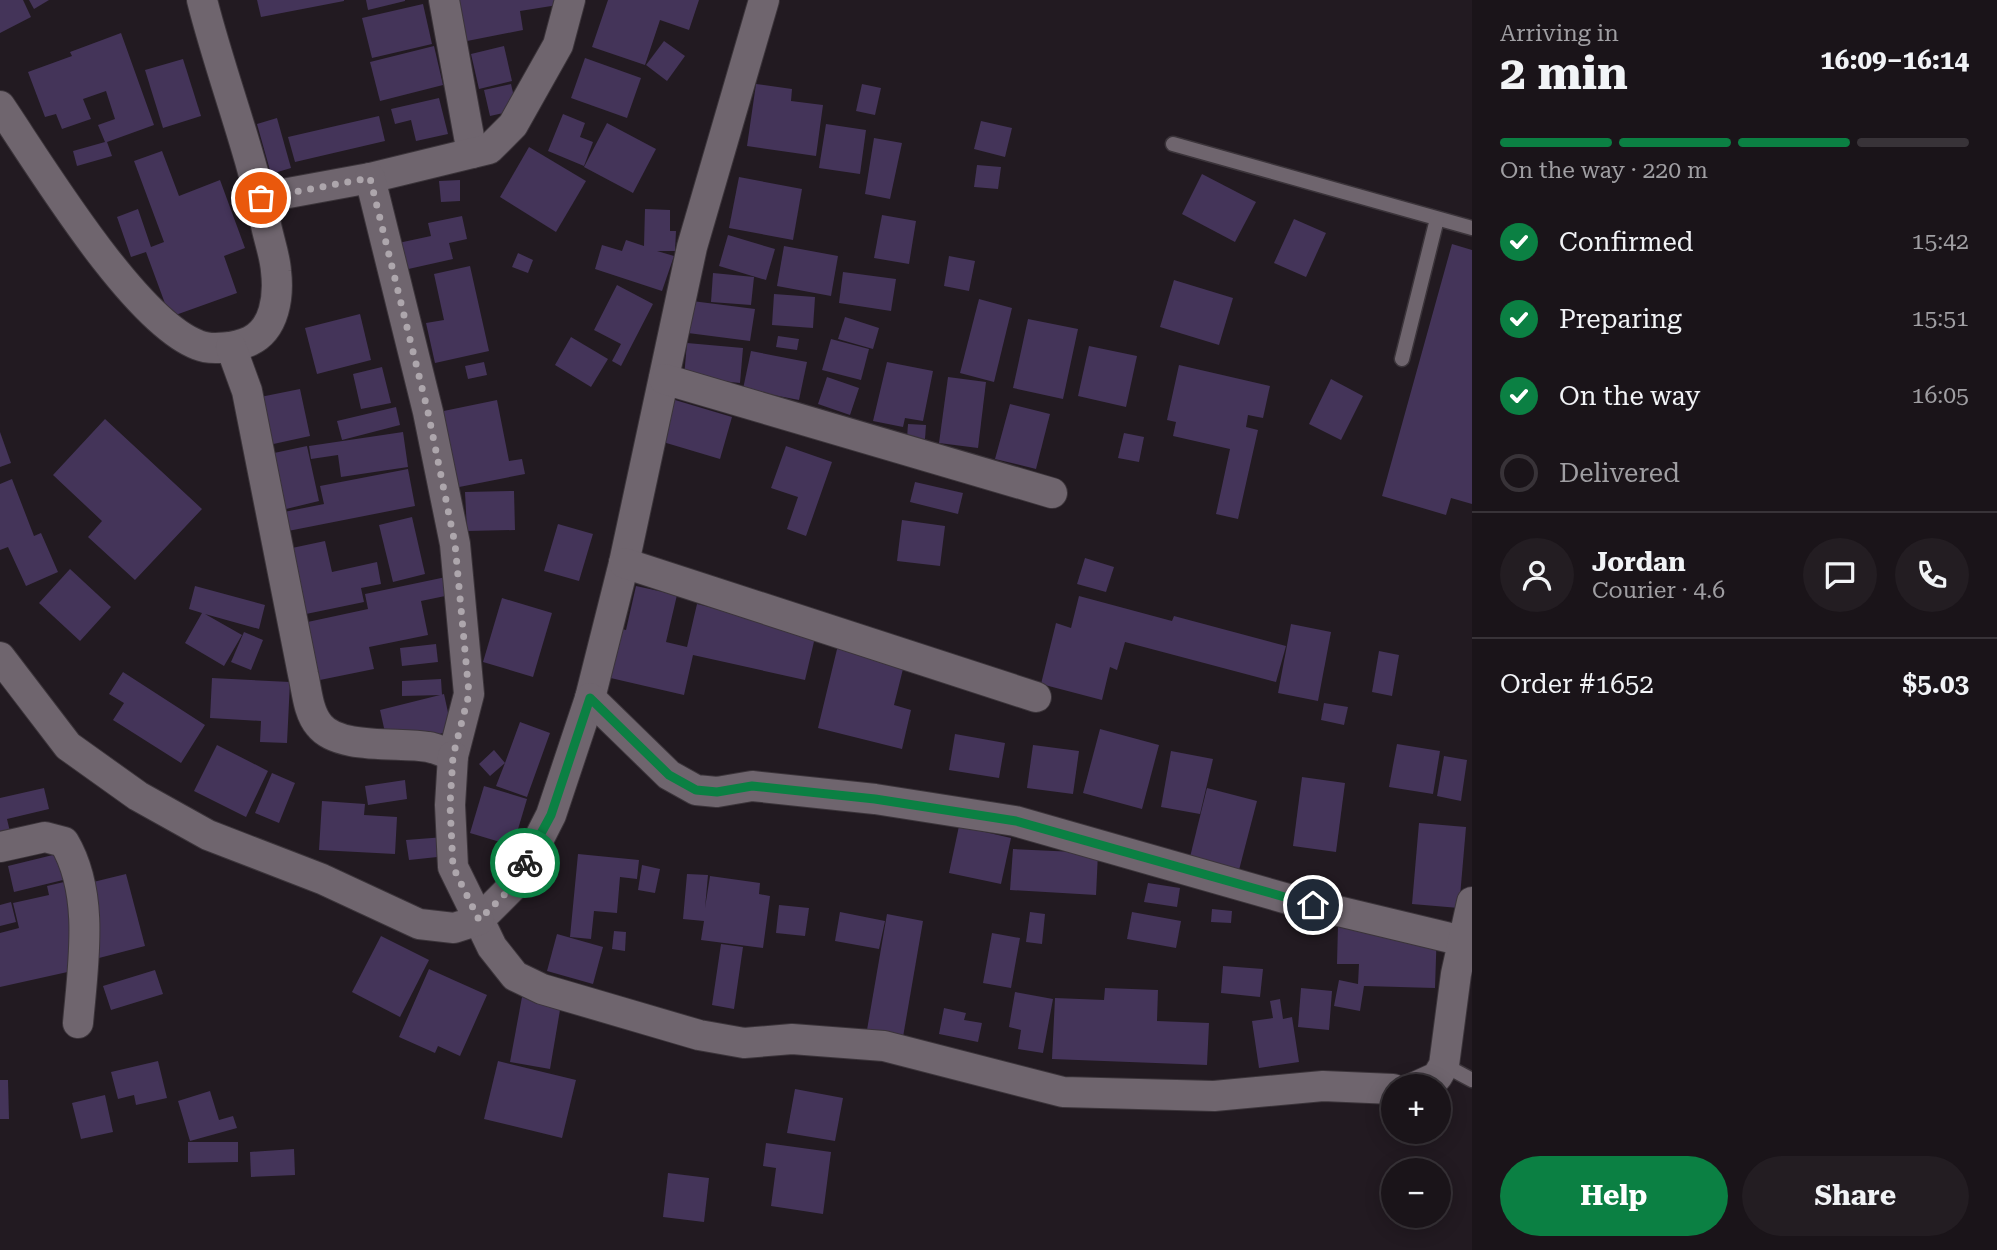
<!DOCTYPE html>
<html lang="en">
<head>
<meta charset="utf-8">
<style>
	body { margin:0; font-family:"Roboto Serif",serif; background:#231d22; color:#f1f3f6; height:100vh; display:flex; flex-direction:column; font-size:26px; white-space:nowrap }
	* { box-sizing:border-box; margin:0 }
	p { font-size:23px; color:#9f9ea2 }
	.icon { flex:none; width:38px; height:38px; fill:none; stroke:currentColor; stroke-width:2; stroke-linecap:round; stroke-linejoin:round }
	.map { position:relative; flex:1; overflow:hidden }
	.panel { display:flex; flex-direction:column; background:#1a1419; width:525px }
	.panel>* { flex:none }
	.tools { position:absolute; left:1381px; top:1074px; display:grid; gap:14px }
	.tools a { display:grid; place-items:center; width:70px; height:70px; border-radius:50%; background:#1a1419; box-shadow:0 4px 18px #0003,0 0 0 2px #383338; font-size:35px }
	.pin { position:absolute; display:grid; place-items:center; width:60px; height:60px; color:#fff; margin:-30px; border:4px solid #fff; border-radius:50%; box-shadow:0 2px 7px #0007 }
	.courier { position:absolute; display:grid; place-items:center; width:70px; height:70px; margin:-35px; border:5px solid #0b8043; border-radius:50%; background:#fff; color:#222; box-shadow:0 2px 9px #0007 }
	.overview em { font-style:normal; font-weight:700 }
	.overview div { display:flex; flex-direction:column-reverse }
	.overview { display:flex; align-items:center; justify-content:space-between; height:119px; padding:0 28px }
	h1 { font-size:46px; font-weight:700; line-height:52px }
	.bar { display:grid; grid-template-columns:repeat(4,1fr); gap:10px 7px; align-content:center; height:84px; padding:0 28px }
	.bar i { height:9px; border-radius:5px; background:#383338 }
	.bar .on { background:#0b8043 }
	.bar p { grid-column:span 4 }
	.line { display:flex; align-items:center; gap:18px; padding:0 28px; border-top:2px solid #383338 }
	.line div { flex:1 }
	.round { display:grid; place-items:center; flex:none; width:74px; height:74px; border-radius:37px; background:#231d22 }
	ol { padding:0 28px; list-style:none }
	li { display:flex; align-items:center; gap:21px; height:77px }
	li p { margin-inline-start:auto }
	li .icon { padding:7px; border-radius:50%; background:#0b8043; color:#fff; stroke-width:4 }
	li:last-child { color:#9f9ea2 }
	li i { width:38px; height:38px; border:4px solid #383338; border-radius:50% }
	.action { display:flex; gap:14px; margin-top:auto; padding:14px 28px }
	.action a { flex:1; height:80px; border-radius:42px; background:#0b8043; color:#fff; font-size:28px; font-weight:700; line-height:80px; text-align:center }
	.action a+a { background:#231d22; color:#f1f3f6 }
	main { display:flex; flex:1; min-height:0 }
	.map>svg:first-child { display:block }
</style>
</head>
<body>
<main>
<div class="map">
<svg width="1472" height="1250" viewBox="0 0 1472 1250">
	<rect width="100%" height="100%" fill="#221a21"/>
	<g fill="#443459">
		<polygon points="0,0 23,0 31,17 0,33"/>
		<polygon points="29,0 49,0 34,9"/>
		<polygon points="257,0 344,0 344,1 261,17"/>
		<polygon points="366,0 405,0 405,1 368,10"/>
		<polygon points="455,0 564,0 564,4 520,11 523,30 462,42"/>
		<polygon points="608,0 699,0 689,30 660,20 645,65 592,47"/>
		<polygon points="423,4 432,44 372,58 362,18"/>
		<polygon points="121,33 154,125 107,142 112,156 77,166 73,151 105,142 98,125 115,119 106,91 83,99 91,119 62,129 56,114 45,117 28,72 72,56 70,52"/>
		<polygon points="664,41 685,56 667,81 646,65"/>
		<polygon points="434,46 443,85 380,101 370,62"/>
		<polygon points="504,46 512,81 479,89 471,54"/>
		<polygon points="585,58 641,78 627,118 571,98"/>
		<polygon points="183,59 201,116 163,128 145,70"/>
		<polygon points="511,84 517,110 490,116 484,90"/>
		<polygon points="756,84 792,89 791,101 823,105 816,156 747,146"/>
		<polygon points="862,84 881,88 875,115 856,111"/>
		<polygon points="439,98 448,134 416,141 411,120 395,124 391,109"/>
		<polygon points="563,114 585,123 580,137 593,142 584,166 548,151"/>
		<polygon points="379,116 385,141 295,162 288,137"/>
		<polygon points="277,118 291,168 271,174 257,124"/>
		<polygon points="981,121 1012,128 1005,157 974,149"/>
		<polygon points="607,123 656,149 633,193 584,167"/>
		<polygon points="826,124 866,130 860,174 819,168"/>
		<polygon points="874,138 902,143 890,199 865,194"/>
		<polygon points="529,147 586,181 556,232 500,197"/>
		<polygon points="162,151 179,196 220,180 245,248 224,256 237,293 170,317 146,252 131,257 117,217 138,209 151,247 164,242 134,161"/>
		<polygon points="977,165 1001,167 998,189 974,187"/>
		<polygon points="1202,174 1256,202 1235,242 1182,214"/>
		<polygon points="739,177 802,189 793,240 729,228"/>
		<polygon points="460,180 460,201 441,202 439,181"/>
		<polygon points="645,209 670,210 670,231 676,231 675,251 657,251 674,256 662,291 595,269 602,245 622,251 626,240 644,246"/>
		<polygon points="882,215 916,221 909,264 874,258"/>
		<polygon points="462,216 467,239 449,243 453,259 395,272 389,245 431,236 428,223"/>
		<polygon points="1294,219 1326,233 1306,277 1274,263"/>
		<polygon points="728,235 775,249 766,280 719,266"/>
		<polygon points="1452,244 1472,250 1472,504 1451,498 1446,515 1382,496"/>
		<polygon points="784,246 838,256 831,296 777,286"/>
		<polygon points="518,253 533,260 528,273 512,267"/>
		<polygon points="949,256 975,261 969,291 944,286"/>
		<polygon points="470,266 489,351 435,363 426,323 444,320 434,274"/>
		<polygon points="843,272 896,279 891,311 839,303"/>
		<polygon points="713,273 754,277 751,305 711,302"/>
		<polygon points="1174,280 1233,298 1219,345 1160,327"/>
		<polygon points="617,285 653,304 621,366 612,361 621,344 594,330"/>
		<polygon points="774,294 815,297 813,328 772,325"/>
		<polygon points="979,299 1012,308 994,382 960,373"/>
		<polygon points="692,301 755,309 750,341 688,333"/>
		<polygon points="360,314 371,360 317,374 305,328"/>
		<polygon points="845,317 879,328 873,349 838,339"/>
		<polygon points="1028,319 1078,329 1063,399 1013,388"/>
		<polygon points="778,336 799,339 797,350 776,347"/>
		<polygon points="571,337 608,359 591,387 555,365"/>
		<polygon points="831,339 869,349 861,380 822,370"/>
		<polygon points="687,343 743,348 740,383 684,377"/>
		<polygon points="1089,346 1137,356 1126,407 1078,396"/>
		<polygon points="751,351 807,362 799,400 743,389"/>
		<polygon points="484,362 487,375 468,379 465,366"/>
		<polygon points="887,362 933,371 923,421 905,418 903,427 873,421"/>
		<polygon points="1179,365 1270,386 1263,418 1248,415 1246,427 1258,430 1238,519 1216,514 1230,449 1173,436 1176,422 1167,420"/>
		<polygon points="382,367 391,403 361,409 353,374"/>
		<polygon points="827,377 859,388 850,415 818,404"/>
		<polygon points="948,377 986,382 978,448 939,443"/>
		<polygon points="1331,379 1363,396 1341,440 1309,424"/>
		<polygon points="300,389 310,436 251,449 241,401"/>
		<polygon points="497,400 509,461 522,459 525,474 449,489 434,413"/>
		<polygon points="675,400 732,417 720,459 663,442"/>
		<polygon points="1010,404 1050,414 1036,469 995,459"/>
		<polygon points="396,407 400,425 342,440 337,421"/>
		<polygon points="105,419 202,509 135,580 88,537 102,521 53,475"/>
		<polygon points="908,424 926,425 925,439 907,438"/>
		<polygon points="0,432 11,463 0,467"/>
		<polygon points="403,432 408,467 341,477 338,455 311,459 309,446"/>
		<polygon points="1124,433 1144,437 1139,462 1118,458"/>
		<polygon points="307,446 319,501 286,509 274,453"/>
		<polygon points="786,446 832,462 806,536 787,529 798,497 771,488"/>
		<polygon points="408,469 415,506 283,532 279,513 324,504 320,486"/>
		<polygon points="12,479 34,536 41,533 58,572 26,586 8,547 0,550 0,484"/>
		<polygon points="915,482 963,493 958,514 910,502"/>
		<polygon points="514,491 515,530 467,531 465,492"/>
		<polygon points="412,517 425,574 393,582 379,525"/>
		<polygon points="902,520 945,526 940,566 897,561"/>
		<polygon points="558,524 593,534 579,581 544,571"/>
		<polygon points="325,541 332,572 377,562 381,584 361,588 364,602 306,614 292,548"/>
		<polygon points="1085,558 1114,567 1106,592 1077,584"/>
		<polygon points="70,569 111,607 80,641 39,603"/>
		<polygon points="446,577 450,595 421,601 428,635 369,647 374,669 315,681 303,623 368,609 365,594"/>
		<polygon points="195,586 265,605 259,629 205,614 242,635 224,666 185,643 202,613 189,609"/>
		<polygon points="636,586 677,595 666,642 687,647 697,604 816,633 805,680 693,655 684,695 602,676 613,627 626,630"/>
		<polygon points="1079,596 1172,621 1174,616 1286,646 1276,682 1125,642 1117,670 1110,667 1102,700 1041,684 1056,623 1071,628"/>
		<polygon points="502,598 552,613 533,677 483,662"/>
		<polygon points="1291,624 1331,632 1318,701 1278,693"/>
		<polygon points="244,632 263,640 251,670 231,662"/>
		<polygon points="436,644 438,662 402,666 400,648"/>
		<polygon points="838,645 905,661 894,705 911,710 902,749 818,728"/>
		<polygon points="1379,651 1399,655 1392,696 1372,692"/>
		<polygon points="123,672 205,725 181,763 113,720 124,703 109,694"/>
		<polygon points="212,678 290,682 287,743 260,742 261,721 210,718"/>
		<polygon points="441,679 442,695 402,696 402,681"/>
		<polygon points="444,694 452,731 388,746 380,710"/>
		<polygon points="1324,703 1348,707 1344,725 1321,720"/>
		<polygon points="520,722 550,733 527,797 496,786 505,763 490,776 479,764 494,750 505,763"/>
		<polygon points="1100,729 1159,745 1142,809 1083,793"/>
		<polygon points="955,734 1005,743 999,778 949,770"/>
		<polygon points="1397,744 1440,751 1433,794 1389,787"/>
		<polygon points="217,745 268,771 246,817 194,791"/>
		<polygon points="1033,745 1079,751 1073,794 1027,788"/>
		<polygon points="1171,751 1213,759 1200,814 1161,807"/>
		<polygon points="1444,756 1467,760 1461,801 1437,796"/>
		<polygon points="272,773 295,783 279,823 255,813"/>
		<polygon points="1302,777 1345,783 1336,852 1293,846"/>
		<polygon points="405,780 407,799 368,805 365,786"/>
		<polygon points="484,786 527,799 513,846 470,833"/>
		<polygon points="44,788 49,809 7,819 11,836 0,838 0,798"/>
		<polygon points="1207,788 1257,801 1239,870 1190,857"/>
		<polygon points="322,801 365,804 364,815 397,817 395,854 319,850"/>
		<polygon points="1419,823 1466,827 1459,908 1412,904"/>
		<polygon points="959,826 1011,838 1001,884 949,873"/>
		<polygon points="445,837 447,856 409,860 406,840"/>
		<polygon points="1013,849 1098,853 1096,895 1010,890"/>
		<polygon points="61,853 67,879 14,892 8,866"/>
		<polygon points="578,854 639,860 637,879 620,877 617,913 594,911 591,939 570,937"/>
		<polygon points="642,865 660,869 655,893 638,890"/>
		<polygon points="126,874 145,946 99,958 81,885"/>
		<polygon points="687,874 708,875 705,908 710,876 760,883 759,894 770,896 763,948 701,940 704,921 683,919"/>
		<polygon points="64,882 80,948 68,951 72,971 0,987 0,933 19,928 13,903 49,895 47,886"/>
		<polygon points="1148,883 1180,888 1177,907 1144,902"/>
		<polygon points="11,902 16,922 0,926 0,905"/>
		<polygon points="779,905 809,908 805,936 776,933"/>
		<polygon points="1212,909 1232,911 1231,923 1211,922"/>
		<polygon points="840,912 885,921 879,949 835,941"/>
		<polygon points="1030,912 1045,914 1042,944 1026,942"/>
		<polygon points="1132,912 1181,921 1176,948 1127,939"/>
		<polygon points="887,914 923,921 903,1037 867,1030"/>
		<polygon points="1338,925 1437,928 1435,988 1364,986 1360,1011 1334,1006 1339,980 1358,984 1359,964 1337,964"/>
		<polygon points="614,931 626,932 625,951 612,949"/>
		<polygon points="992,933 1020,938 1011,988 983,983"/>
		<polygon points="557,934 603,947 593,984 547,971"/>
		<polygon points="381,936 429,960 400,1017 352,992"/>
		<polygon points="721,944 743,947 734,1009 712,1005"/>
		<polygon points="1223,966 1263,969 1260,997 1221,993"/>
		<polygon points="429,969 487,995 460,1056 438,1046 435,1053 399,1037"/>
		<polygon points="155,970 163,994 111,1010 103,986"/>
		<polygon points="1105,988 1158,990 1157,1021 1209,1023 1207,1065 1052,1059 1055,998 1104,1000"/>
		<polygon points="1301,988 1332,991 1329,1030 1298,1027"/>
		<polygon points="1015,992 1053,999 1043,1053 1018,1049 1021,1030 1009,1027"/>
		<polygon points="522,997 561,1004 550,1069 510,1062"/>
		<polygon points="1280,999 1283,1019 1292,1017 1299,1062 1259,1068 1252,1021 1273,1018 1270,1001"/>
		<polygon points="944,1008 966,1013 964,1020 982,1023 978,1042 939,1034"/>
		<polygon points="158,1061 167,1098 136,1105 134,1095 118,1099 111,1072"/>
		<polygon points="498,1061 576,1080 562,1138 484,1119"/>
		<polygon points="0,1080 8,1080 9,1119 0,1119"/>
		<polygon points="795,1089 843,1098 835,1141 787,1133"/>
		<polygon points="210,1091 219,1120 233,1116 237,1128 190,1141 178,1101"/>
		<polygon points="105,1095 113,1132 81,1139 72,1103"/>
		<polygon points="188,1142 238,1142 238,1162 188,1163"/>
		<polygon points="766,1143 831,1152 823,1214 771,1206 776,1168 763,1166"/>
		<polygon points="294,1149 295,1175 251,1177 250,1152"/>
		<polygon points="668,1173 709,1178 704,1222 663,1217"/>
	</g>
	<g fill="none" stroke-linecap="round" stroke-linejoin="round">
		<defs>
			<g id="service">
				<polyline points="1173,144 1472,228"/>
				<polyline points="1402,359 1437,219"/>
				<polyline points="1444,1065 1472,1080"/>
			</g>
			<g id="minor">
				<polyline points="444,0 472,153"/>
				<polyline points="764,0 692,247 624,563 590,698 551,815 517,882 479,920 492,947 515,976 542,989 699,1035 744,1043 792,1039 884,1046 1063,1092 1214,1096 1323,1086 1393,1089"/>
				<path d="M0,106C40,165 134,321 198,345C212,351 237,347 250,341C275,329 279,296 276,271C275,256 269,240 266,225C250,148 221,75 202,0"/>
				<polyline points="261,198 370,178 489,149 513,125 558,45 570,0"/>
				<path d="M231,347L247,391L303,674C307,691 308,712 319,725C338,750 399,742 428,747C436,748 445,753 453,756L469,694L455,544L428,412L370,178"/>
				<polyline points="664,379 1052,493"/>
				<polyline points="624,563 1036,697"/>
				<polyline points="0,657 68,746 138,796 208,835 322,879 419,924 454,928 479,920 453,867 450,805 453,756"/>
				<polyline points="590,698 669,775 696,790 717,792 752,786 875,799 1015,821 1288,899 1463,941"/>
				<path d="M0,847L45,837L64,842C95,894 83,965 78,1023"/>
				<polyline points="1415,1087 1437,1077 1444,1065 1456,974 1472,902"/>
			</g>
		</defs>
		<use href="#service" stroke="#3b343a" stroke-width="17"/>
		<use href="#minor" stroke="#3b343a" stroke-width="32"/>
		<use href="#service" stroke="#6f656e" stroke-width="14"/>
		<use href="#minor" stroke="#6f656e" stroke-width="30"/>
	</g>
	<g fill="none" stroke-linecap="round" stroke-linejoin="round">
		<polyline stroke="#ada6ac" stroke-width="7" stroke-dasharray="0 12.6" points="261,198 370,178 428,412 455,544 469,694 453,756 450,805 453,867 479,920 517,882 525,863"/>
		<polyline stroke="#0b8043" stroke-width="9" points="525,863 551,815 590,698 669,775 696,790 717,792 752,786 875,799 1016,821 1313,905"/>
	</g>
</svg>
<div class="tools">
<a>+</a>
<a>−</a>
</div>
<div class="pin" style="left:261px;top:198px;background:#ea580c"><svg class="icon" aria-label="bag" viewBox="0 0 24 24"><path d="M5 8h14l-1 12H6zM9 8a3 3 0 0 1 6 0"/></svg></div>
<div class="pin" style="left:1313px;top:905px;background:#1f2937"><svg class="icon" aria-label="home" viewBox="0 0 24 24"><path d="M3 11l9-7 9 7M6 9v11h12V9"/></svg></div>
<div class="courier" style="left:525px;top:863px"><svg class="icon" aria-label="bike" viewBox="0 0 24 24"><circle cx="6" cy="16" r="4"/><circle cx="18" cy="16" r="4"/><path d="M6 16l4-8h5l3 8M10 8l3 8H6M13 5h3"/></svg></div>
</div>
<section class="panel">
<div class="overview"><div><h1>2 min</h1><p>Arriving in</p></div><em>16:09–16:14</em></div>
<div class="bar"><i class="on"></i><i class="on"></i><i class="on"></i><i></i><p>On the way · 220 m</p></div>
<ol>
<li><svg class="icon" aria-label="check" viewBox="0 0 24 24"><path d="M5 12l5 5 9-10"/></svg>Confirmed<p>15:42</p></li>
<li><svg class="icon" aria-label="check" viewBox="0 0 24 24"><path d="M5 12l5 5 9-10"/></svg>Preparing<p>15:51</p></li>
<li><svg class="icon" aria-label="check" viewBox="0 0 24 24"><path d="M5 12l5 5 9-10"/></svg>On the way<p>16:05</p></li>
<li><i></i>Delivered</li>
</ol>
<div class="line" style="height:126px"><a class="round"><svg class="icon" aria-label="person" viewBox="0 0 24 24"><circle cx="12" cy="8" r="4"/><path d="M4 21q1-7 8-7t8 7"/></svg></a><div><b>Jordan</b><p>Courier · 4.6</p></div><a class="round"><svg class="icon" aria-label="chat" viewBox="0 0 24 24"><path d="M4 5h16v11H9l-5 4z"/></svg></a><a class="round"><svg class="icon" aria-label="phone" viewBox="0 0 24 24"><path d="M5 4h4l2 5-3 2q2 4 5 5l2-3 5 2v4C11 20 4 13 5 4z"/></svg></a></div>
<div class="line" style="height:91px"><div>Order #1652</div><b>$5.03</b></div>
<div class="action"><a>Help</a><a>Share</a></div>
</section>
</main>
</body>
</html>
